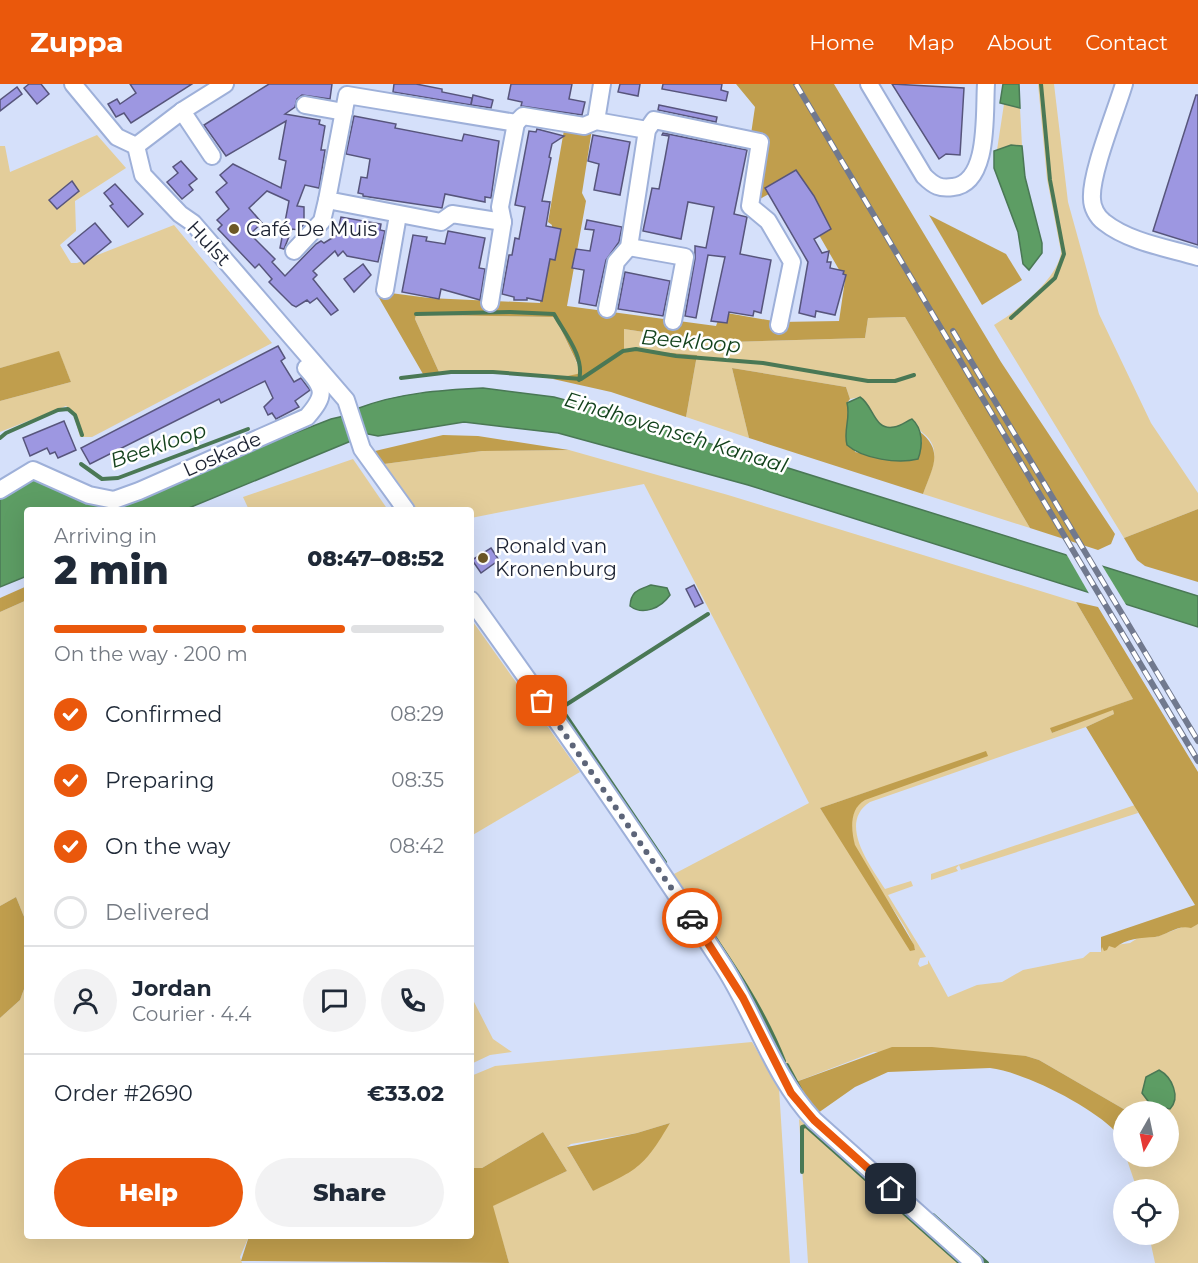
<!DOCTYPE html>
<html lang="en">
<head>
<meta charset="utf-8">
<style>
	body { margin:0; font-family:Montserrat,sans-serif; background:#f2f2f3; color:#1f2937; height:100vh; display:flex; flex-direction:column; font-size:22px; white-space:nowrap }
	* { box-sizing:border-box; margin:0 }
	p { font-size:20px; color:#747a83 }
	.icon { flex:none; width:33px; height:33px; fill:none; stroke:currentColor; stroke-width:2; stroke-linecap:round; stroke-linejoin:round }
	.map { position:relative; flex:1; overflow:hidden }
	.side { position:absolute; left:24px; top:423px; width:450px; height:732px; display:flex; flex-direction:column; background:#fff; border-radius:6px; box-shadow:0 6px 24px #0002 }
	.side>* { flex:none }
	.needle { width:39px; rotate:189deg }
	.fabs { position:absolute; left:1113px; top:1017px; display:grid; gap:12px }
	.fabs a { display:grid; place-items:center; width:66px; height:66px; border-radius:50%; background:#fff; box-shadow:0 6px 24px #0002; font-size:30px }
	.pin { position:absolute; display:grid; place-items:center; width:51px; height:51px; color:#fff; margin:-26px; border-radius:12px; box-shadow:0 3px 9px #0006 }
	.courier { position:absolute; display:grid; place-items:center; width:60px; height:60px; margin:-30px; border:4px solid #ea580c; border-radius:50%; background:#fff; color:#222; box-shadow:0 2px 8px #0007 }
	.summary em { font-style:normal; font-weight:800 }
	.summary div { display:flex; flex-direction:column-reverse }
	.summary { display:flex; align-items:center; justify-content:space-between; height:102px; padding:0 30px }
	h1 { font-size:39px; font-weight:800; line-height:45px }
	.bar { display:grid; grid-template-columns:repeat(4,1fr); gap:9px 6px; align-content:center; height:72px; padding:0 30px }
	.bar i { height:8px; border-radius:4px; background:#e0e1e3 }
	.bar .on { background:#ea580c }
	.bar p { grid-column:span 4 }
	.line { display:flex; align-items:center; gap:15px; padding:0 30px; border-top:2px solid #e0e1e3 }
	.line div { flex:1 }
	.round { display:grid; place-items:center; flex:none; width:63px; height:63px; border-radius:32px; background:#f2f2f3 }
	ol { padding:0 30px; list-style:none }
	li { display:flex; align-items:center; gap:18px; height:66px }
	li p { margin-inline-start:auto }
	li .icon { padding:6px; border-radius:50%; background:#ea580c; color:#fff; stroke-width:4 }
	li:last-child { color:#747a83 }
	li i { width:33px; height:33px; border:3px solid #e0e1e3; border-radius:50% }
	.action { display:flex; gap:12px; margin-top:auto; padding:12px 30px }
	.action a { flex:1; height:69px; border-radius:36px; background:#ea580c; color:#fff; font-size:24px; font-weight:800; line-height:69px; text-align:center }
	.action a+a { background:#f2f2f3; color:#1f2937 }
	header { display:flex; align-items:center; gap:36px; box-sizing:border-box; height:84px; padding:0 30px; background:#ea580c; color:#fff }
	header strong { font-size:28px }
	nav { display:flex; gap:33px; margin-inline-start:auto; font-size:21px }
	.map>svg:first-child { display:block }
</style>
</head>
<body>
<header>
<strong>Zuppa</strong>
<nav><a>Home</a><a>Map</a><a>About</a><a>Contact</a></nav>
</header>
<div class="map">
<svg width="1198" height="1179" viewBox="0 0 1198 1179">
	<rect width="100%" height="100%" fill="#d5e0fa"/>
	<g fill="#e3cd9a" fill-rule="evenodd">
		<path d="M1038,0H1054L1068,118L1099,230L1151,339L1198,409V425L1124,454L994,241C1017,227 1058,195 1061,168L1047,95Z"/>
		<polygon points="1004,20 1020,24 1022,62 1011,61 997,66"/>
		<polygon points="97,51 126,84 75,117 76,147 60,161 71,179 77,179 174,141 272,259 92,353 80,353 73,328 66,322 0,348 0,317 71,298 59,268 0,284 0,62 5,62 10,88"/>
		<polygon points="416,231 555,233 582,290 553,295 504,287 439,288 415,235"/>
		<path d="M905,233L1030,444L923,410C928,394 940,373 931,358C927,350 919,349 916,339C907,340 897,345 888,343C873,341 873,321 860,313L850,315L846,303L732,284L749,354L686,333L697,271L623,265L624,245L697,256L729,258L865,254L868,234Z"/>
		<path d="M569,366L728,411L1076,518L1133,615L1051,645L1052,649L1113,625L1114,630L1086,643L870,718C837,739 871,783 885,805L911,797L913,802L888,811L926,873L920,874L918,880L920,883L928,880V876L948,913L977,901L1002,898L1023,886L1083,874L1090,868H1101L1102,863L1130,859L1141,852L1156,853L1185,842L1198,840V1179H1155L1149,1151L1168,1150V1106L1137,1105L1126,1073L1168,1072V1028L1127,1027L1039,976L1026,972L874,968L793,999L741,897L672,791L809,719L644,400L471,434V426H417L384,380L482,367ZM879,704C872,710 862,715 857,722C829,762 907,828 915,866L820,724Z"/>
		<polygon points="353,375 388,426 249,426 243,413"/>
		<polygon points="27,516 27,840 16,813 0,822 0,528"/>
		<polygon points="471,535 580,688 471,752"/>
		<polygon points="1135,721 1138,729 961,786 959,781 956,784 958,787 931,796 931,790"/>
		<polygon points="27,897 27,1152 249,1152 240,1173 242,1179 0,1179 0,934 20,916"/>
		<polygon points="471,912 493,955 512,968 490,971 471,980"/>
		<path d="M752,958L779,1004L790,1179H509L492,1122L567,1087L543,1048L482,1084H471V992L495,982ZM670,1039L593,1107L567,1063L571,1060L637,1049Z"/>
		<polygon points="799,1035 959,1179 808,1179"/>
	</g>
	<g fill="#c09e4d">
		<polygon points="736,0 834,0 1001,278 1115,450 1111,460 1098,466 1030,444 905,233 868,234 865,254 729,258 697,256 624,245 624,265 697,271 686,333 611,308 553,295 582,289 555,233 416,231 415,235 439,288 423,290 375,207 429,214 540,219 552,141 548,138 564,46 592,45 582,109 586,117 567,222 716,242 721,228 779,238 839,237 845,196 789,99 756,117 751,50 755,23"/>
		<polygon points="929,131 1006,170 1022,196 982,221"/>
		<polygon points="59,267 71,298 0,317 0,284"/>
		<path d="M732,284L846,303L850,315L847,319L855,368L907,377L922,358L919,347C945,367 932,384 923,410L749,354Z"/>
		<polygon points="443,351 478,352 569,366 482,367 384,380 375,367"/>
		<polygon points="1198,425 1198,498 1145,482 1137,476 1124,454"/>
		<polygon points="27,502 27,516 0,528 0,514"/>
		<path d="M1076,518L1098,523L1198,688V840L1191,844C1178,840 1167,851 1155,853C1141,854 1126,854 1115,864L1109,862L1107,866L1104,867L1102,863L1101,868V853L1195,821L1086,643L1114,630L1113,626L1052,649L1050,644L1133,615Z"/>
		<path d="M986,667L988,672L865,716C849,725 851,746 855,761L914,861L915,866L910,867L820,724Z"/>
		<polygon points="16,813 27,840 27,897 20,916 0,934 0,822"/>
		<path d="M892,963H932L1026,972L1039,976L1127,1027L1124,1028L1123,1033L1115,1047C1091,1022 1024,988 990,984L888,988L855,1003L818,1029L793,999Z"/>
		<path d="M670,1039C644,1083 639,1085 593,1107L567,1063L637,1049Z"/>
		<polygon points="543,1048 567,1087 493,1122 509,1179 241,1177 249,1152 471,1152 471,1084 482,1084"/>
	</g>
	<g fill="#5d9d64" stroke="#4a7855" stroke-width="1.5">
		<polygon points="1003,0 1019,0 1020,24 1000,19"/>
		<polygon points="1011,61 1022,62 1025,93 1042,159 1042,169 1029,186 1023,180 1018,148 994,84 994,67"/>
		<path d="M483,304L554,313L599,325L1198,512V543L748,401L558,349L464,338L378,352L363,349L351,357L184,426H27V492L0,503V414L33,391L108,422L331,335L357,329L359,324C398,309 441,306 483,304Z"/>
		<path d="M860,313C874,322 874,347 894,343C902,342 906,337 912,335C923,345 923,362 918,375C898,380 863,375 847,361C843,346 851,334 847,319Z"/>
		<path d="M651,501L667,504L670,511C661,524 643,532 630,522C631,507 638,506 651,501Z"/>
		<path d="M1159,986C1172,993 1181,1013 1170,1025L1151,1021L1142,1009L1146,993Z"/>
	</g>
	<polygon fill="#d5e0fa" points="1064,466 1100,478 1128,524 1091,513"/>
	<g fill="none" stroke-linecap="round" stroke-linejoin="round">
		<g stroke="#4a7855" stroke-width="4">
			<path d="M416,230L510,228L554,230C565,250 585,273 579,296"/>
			<polyline points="1011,234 1055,194 1064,170 1050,96 1041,0"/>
			<polyline points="401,294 451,288 493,288 581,295 623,267 636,265 676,272 763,279 868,297 895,297 914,291"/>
			<polyline points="0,354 6,349 58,326 68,325 75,331 82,351"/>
			<polyline points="81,380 102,395 118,394 248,345"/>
			<polyline points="542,597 561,624 708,530"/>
			<polyline points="565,630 665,778"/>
			<path d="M694,823C728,873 762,921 784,977"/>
			<polyline points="787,981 801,1007"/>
			<polyline points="802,1088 802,1043 806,1042 960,1179"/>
			<polyline points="933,1131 987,1179"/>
		</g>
	</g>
	<g fill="#9d97e1" stroke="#57557c" stroke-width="1.5">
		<polygon points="29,0 41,0 49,10 37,20 24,4"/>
		<polygon points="130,0 192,0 131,39 124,29 116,33 108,20 117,15 120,20 136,9"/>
		<polygon points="269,0 332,0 330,15 302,11 297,15 295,23 285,30 320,36 319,40 325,42 321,66 325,66 319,104 305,101 297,122 304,123 304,140 299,146 292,145 284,165 280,164 289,117 267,107 249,124 262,139 250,150 275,175 272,178 285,192 316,160 321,157 324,159 337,151 341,133 381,140 380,146 385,147 378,178 347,172 343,167 338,172 335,167 313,187 317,191 313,195 338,226 331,231 317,214 310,219 307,216 296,223 292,221 269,198 272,195 259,180 255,184 218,145 222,141 217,136 229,125 216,108 227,99 220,91 233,80 281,104 286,77 279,75 286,37 226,72 204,41"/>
		<polygon points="394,0 416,0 442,5 442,8 472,14 471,21 393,8"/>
		<polygon points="511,0 572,0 569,15 585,18 582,31 521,22 522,18 508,15"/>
		<polygon points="620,0 640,0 638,12 618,8"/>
		<polygon points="663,0 722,0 721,6 728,8 726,17 662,5"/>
		<polygon points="892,0 964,4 960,71 946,70 939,75"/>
		<polygon points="17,3 22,10 0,27 0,16"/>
		<polygon points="473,11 493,16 491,24 471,21"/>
		<polygon points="1196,11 1198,11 1198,161 1153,147"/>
		<polygon points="659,21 717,33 716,38 658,26"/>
		<polygon points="354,32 396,40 395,44 462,57 464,50 499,57 491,114 485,113 485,118 445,110 442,124 363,112 363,110 358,109 361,93 367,94 370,75 346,70"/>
		<polygon points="537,45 564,52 552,60 549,73 551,74 542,117 550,118 546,142 561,145 555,176 550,175 542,217 527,214 527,216 514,216 514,213 502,210 509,171 512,171 515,154 519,155 525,123 515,121 529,47 536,48"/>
		<polygon points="663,49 747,66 734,130 747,133 740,170 771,176 761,229 754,227 753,232 729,228 727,239 711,237 725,173 708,171 696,234 685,232 695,175 695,162 706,164 714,123 688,118 681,155 643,147 652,104 659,105 665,74 669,52 662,51"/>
		<polygon points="593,51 630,58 620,111 594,106 599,80 588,77"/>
		<polygon points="181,77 197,95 189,101 193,106 182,115 167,98 178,89 173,83"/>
		<polygon points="796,86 814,112 831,145 814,155 822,169 829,167 827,178 831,178 830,184 844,187 843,190 846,191 835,231 816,227 815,233 799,229 808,178 765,104"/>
		<polygon points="72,97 79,107 57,125 49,116"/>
		<polygon points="115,100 143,130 128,143 110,122 113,120 104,109"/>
		<polygon points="587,136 622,143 619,158 606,176 596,222 579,219 584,186 572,184 576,165 590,167 594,146 585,145"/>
		<polygon points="95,139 111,158 84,180 68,161"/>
		<polygon points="448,147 485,154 479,184 485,185 480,216 441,205 439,215 402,208 413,151 427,153 426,157 445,160"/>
		<polygon points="363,180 371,191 354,208 344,195"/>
		<polygon points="625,188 670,197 663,232 618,225"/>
		<polygon points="278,262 285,274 281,277 294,298 301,294 310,306 295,317 299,323 276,335 272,329 268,331 264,323 273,314 265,297 221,319 219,315 90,380 81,364"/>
		<polygon points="64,337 76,366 58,374 55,368 50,370 47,364 30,372 23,354"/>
		<polygon points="491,464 499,476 481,489 472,476"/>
		<polygon points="694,501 703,519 695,523 686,505"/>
	</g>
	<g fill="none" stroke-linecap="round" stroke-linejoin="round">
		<defs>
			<g id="minor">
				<polyline points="73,0 117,53 136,62 143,91 180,130 193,139 346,316 362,365 406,426"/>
				<path d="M869,0L924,92C934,102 940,105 953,103C990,99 984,28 986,0"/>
				<path d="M1124,0C1116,27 1090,90 1092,115C1092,123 1097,133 1104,138C1129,158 1168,164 1198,173"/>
				<polyline points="305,21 344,28"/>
				<polyline points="182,27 212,72"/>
				<polyline points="596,37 602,0"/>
				<polyline points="136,62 182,27 225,0"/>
				<polyline points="503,138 452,130 441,138 327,116 347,11 516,39 523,32 584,42 596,37 647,46"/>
				<polyline points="629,163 685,173 673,237"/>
				<polyline points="294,167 322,137 327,116"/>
				<polyline points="385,206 398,131"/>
				<polyline points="490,219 503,138 500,123 516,39"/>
				<polyline points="607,225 616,178 629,163 647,46 654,36 760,58 750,122 768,137 792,178 779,241"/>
				<path d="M0,406L33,386L89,411L114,416L139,407L307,333C326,311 325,305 306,284"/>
				<path d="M471,516C558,637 643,759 724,883C756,933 773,992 814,1036L974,1179"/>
			</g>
		</defs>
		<use href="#minor" stroke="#9eb0d9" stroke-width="20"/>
		<use href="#minor" stroke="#fff" stroke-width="16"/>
		<defs>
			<g id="rail">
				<polyline points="796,0 1198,677"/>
				<polyline points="953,247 1198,657"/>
			</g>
		</defs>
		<use href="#rail" stroke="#71798e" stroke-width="6"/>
		<use href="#rail" stroke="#fff" stroke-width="4" stroke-dasharray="11" stroke-linecap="butt"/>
	</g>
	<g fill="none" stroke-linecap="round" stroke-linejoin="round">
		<polyline stroke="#5d6579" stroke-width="6" stroke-dasharray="0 10.8" points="542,617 692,834"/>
		<polyline stroke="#ea580c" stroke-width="8" points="692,834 743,914 791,1009 814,1036 891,1105"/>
	</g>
	<g fill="#6d5827" stroke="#fff" stroke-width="2">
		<circle cx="234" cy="145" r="6"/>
		<circle cx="483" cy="474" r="6"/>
	</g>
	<g text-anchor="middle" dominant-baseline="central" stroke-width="5" stroke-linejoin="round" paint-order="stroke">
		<g font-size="20" fill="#1d2333" stroke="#fff" text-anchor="start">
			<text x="246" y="145">Café De Muis</text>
			<text x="495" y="462">Ronald van<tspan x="495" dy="23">Kronenburg</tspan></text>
		</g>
		<g font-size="20" fill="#1d2333" stroke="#fff">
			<text transform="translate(209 159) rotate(47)">Hulst</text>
			<text transform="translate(222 370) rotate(-24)">Loskade</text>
		</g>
		<g font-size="21" font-style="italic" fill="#13421c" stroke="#fff">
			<text transform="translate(691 257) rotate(5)">Beekloop</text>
			<text transform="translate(676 348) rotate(17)">Eindhovensch Kanaal</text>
			<text transform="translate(158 361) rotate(-19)">Beekloop</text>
		</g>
	</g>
</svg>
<div class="fabs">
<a><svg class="needle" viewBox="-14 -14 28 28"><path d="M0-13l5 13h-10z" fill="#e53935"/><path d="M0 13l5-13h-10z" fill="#747a83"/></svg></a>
<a><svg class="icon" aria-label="locate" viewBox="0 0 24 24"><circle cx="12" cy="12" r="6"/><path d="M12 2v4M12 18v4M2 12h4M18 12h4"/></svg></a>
</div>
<div class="pin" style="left:542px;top:617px;background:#ea580c"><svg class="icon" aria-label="bag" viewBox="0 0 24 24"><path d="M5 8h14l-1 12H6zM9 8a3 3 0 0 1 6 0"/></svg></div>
<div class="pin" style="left:891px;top:1105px;background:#1f2937"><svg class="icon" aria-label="home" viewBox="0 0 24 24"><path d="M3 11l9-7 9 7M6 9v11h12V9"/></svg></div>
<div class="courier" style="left:692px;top:834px"><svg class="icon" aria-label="car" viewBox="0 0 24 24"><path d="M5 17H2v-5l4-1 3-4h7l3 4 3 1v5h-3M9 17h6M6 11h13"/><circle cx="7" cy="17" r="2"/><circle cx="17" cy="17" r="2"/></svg></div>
<section class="side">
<div class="summary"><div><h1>2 min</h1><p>Arriving in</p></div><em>08:47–08:52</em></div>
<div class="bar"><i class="on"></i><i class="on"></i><i class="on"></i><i></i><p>On the way · 200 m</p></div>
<ol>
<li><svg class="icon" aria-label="check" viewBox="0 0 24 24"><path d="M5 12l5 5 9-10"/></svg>Confirmed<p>08:29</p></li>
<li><svg class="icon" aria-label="check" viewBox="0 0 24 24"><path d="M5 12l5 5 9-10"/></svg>Preparing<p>08:35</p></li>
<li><svg class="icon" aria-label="check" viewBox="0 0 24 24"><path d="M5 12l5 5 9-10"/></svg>On the way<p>08:42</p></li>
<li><i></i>Delivered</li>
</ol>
<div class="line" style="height:108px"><a class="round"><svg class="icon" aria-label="person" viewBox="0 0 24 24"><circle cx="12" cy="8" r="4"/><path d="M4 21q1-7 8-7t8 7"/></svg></a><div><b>Jordan</b><p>Courier · 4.4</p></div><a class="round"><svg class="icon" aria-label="chat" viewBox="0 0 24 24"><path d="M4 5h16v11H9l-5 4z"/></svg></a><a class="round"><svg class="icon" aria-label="phone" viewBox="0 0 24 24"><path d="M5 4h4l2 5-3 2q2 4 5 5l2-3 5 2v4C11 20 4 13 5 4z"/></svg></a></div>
<div class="line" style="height:78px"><div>Order #2690</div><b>€33.02</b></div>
<div class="action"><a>Help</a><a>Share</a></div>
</section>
</div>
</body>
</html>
